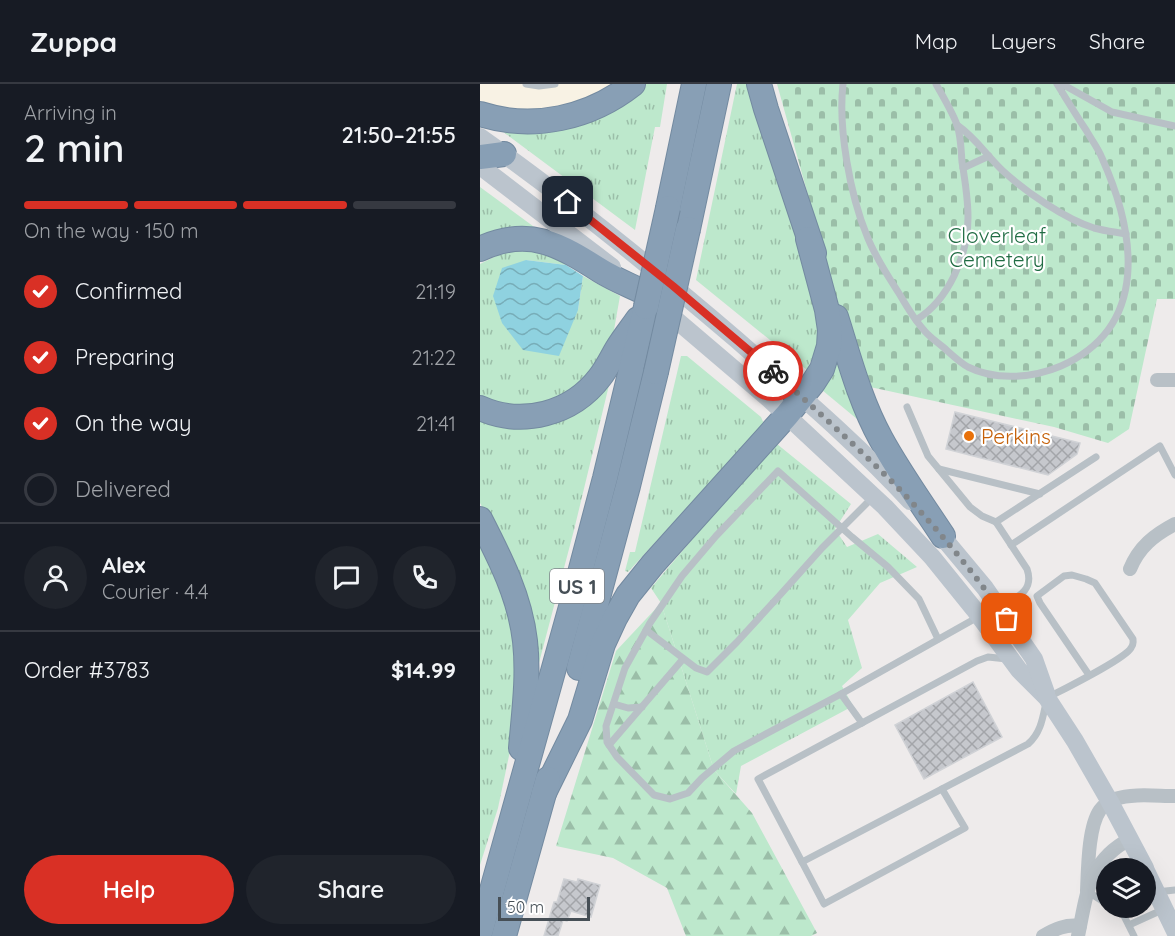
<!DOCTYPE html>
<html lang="en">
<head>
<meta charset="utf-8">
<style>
	body { margin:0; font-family:Quicksand,sans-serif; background:#20242c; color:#f1f3f6; height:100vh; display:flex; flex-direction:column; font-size:22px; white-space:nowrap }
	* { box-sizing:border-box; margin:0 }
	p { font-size:20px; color:#9ea1a6 }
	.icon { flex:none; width:33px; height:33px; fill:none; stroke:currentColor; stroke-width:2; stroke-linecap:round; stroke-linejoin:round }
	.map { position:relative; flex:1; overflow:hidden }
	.details { display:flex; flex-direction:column; background:#171b24; width:480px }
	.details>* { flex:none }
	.buttons { position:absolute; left:616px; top:774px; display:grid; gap:12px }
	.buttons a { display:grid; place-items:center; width:60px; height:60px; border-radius:50%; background:#171b24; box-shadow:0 6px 24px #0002; font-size:30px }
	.scale { position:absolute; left:18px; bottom:15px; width:92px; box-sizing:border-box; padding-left:6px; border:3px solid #464f56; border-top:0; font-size:16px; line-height:21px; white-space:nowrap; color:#464f56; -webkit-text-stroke:4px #fff; paint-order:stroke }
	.pin { position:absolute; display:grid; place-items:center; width:51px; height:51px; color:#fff; margin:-26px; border-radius:12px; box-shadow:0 3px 9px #0006 }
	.courier { position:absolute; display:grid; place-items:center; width:60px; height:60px; margin:-30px; border:4px solid #d93025; border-radius:50%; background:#fff; color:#222; box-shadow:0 2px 8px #0007 }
	.headline em { font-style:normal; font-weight:600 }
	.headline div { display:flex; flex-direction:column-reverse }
	.headline { display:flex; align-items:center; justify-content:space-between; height:102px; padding:0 24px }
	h1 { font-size:39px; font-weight:600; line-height:45px }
	.bar { display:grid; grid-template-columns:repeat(4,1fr); gap:9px 6px; align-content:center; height:72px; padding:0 24px }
	.bar i { height:8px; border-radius:4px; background:#363941 }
	.bar .current { background:#d93025 }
	.bar p { grid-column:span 4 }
	.line { display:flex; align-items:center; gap:15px; padding:0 24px; border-top:2px solid #363941 }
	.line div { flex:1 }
	.round { display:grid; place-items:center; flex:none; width:63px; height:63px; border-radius:32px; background:#20242c }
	ol { padding:0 24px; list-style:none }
	li { display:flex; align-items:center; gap:18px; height:66px }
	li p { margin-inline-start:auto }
	li .icon { padding:6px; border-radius:50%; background:#d93025; color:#fff; stroke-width:4 }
	li:last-child { color:#9ea1a6 }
	li i { width:33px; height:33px; border:3px solid #363941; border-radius:50% }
	.action { display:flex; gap:12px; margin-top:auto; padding:12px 24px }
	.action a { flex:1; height:69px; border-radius:36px; background:#d93025; color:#fff; font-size:24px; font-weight:600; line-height:69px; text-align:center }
	.action a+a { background:#20242c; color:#f1f3f6 }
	header { display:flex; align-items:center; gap:36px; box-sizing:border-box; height:84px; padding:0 30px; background:#171b24; border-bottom:2px solid #363941 }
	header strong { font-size:28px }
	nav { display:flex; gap:33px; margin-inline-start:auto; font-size:21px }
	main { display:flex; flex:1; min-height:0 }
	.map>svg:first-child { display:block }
</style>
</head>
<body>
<header>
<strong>Zuppa</strong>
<nav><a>Map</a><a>Layers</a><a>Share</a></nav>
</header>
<main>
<section class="details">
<div class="headline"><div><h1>2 min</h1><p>Arriving in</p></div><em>21:50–21:55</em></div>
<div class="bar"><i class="current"></i><i class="current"></i><i class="current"></i><i></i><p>On the way · 150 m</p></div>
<ol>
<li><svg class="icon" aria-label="check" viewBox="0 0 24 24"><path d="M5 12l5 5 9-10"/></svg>Confirmed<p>21:19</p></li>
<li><svg class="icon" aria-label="check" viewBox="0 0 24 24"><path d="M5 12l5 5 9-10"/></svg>Preparing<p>21:22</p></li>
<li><svg class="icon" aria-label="check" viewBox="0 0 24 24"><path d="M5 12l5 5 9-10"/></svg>On the way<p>21:41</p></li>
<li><i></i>Delivered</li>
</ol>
<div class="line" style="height:108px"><a class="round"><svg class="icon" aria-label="person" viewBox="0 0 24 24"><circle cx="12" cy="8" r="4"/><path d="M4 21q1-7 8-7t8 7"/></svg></a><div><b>Alex</b><p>Courier · 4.4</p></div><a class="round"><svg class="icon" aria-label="chat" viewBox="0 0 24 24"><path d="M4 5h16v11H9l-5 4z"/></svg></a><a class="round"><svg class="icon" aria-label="phone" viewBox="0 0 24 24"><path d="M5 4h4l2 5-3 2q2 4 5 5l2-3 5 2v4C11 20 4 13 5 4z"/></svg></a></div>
<div class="line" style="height:78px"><div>Order #3783</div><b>$14.99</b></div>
<div class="action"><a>Help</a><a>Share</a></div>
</section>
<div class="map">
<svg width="695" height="852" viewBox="0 0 695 852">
	<defs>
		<pattern id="grass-tufts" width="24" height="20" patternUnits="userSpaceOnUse" patternTransform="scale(1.5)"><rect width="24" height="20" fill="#bde8cc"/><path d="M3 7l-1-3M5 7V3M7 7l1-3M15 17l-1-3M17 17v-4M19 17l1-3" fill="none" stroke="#9bbea8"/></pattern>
		<pattern id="forest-firs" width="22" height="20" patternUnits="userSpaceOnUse" patternTransform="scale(1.5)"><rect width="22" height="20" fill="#bde8cc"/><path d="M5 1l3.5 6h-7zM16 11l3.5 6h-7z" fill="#9bbea8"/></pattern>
		<pattern id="cemetery-stones" width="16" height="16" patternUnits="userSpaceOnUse" patternTransform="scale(1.5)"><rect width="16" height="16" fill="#bde8cc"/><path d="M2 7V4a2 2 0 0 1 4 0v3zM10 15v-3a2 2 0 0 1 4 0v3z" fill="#9bbea8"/></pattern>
		<pattern id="water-waves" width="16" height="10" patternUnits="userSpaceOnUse" patternTransform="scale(1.5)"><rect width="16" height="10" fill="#8fd2e0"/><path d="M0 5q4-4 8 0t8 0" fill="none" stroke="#77adb8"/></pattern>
		<pattern id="building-cross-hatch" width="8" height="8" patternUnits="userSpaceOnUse" patternTransform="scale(1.5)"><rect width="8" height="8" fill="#c6c8cd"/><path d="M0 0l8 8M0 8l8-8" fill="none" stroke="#a3a5a9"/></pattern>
	</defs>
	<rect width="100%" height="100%" fill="#eeebeb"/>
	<polygon fill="#f8f2e4" points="0,0 131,0 89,24 33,32 0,21"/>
	<g fill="url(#grass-tufts)">
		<polygon points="163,0 187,0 180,43 175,43 155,146 18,44"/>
		<path d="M257,0H273L341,243C340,258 333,272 327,286L216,196Z"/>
		<polygon points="0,103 57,145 0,157"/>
		<polygon points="34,163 88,177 86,181 46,176 98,226 103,192 140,212 131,263 95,308 58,324 16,322 0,313 0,180"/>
		<polygon points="359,265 383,340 342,306"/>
		<polygon points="201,272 207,272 281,333 284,340 148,488 145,487 150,468 155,468"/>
		<polygon points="130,297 94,446 55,594 30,478 0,419 0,331 16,337"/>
		<polygon points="297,360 371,420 355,445 367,463 398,450 437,483 400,499 368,536 382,584 362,602 373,622 261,682 256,710 234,686 181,519 171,504 271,386"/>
		<polygon points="0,455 24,502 40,561 38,629 18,724 0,781"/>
	</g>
	<polygon fill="url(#forest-firs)" points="181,519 234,686 272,729 337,849 331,852 206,852 187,804 133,774 76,762 136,567"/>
	<polygon fill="url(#cemetery-stones)" points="297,0 695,0 695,215 677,215 649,345 628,359 574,343 381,301"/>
	<polygon fill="url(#water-waves)" points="46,176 86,181 103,192 98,226 79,272 43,266 22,239 13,212 22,184"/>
	<g fill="url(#building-cross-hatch)" stroke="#d0d2d6" stroke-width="1.5">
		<polygon points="475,328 600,359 597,370 568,391 466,365"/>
		<polygon points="493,598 522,653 444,695 415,641"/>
		<polygon points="84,795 97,798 98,795 120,801 111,833 91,827 87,837 83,836 78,852 64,852 74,818 77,818"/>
	</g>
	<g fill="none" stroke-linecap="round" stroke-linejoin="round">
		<defs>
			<g id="highway">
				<polyline points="279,0 286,25 334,169"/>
				<path d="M0,30C53,47 110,34 153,0"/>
				<polyline points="0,73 24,70"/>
				<polyline points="188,124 214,0"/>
				<polyline points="208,145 239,0"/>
				<path d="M0,165C49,142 80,161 121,187C134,195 149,201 163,208"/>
				<path d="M356,233C369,274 380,317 401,355C419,388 442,420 463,452"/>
				<path d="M0,324C42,343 92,330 120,293C127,284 131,275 137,265C143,255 151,245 158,235"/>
				<path d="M0,435C20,474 40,513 45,557C49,593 44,628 41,664"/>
				<polyline points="99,584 148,402 176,288"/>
				<polyline points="64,709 100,636 123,560 135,534 148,511 173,480 307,331 333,299 342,285 349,262 350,246 347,226 328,155"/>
				<polyline points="0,849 91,523 125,394 166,223"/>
				<polyline points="24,852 68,695"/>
			</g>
		</defs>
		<use href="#highway" stroke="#738aa0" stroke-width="26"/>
		<g stroke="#b8c0c6" stroke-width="7">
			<polyline points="46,0 59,2 75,0"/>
			<path d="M363,0C358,44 370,111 387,152C395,173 408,192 420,211C427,223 434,235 443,245C448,252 456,257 463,263C471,270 479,278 488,283C516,297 553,294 581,282C671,242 655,148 622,74C618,64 611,55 606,46C596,31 587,16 577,0"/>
			<polyline points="582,0 632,28 695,42"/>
			<path d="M477,41C496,54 507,72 523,87C546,108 585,135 614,144C625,147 635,148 646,150"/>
			<polyline points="483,84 509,72"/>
			<path d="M436,236C469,216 488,171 488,133C488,115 485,96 482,78C481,66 481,52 477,41C473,29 462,11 456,0"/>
			<polyline points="427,323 448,372 490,423 502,432 516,438"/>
			<polyline points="459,385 560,410"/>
			<polyline points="531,461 680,362 695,391"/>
			<path d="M519,524C535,514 555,508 547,485L516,438L616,373"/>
			<polyline points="166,546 216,584 227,588 257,558 300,511 342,464 393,413"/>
			<path d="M527,575L508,573L497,577L278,695L322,778L548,660C562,648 563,631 567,614C582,606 645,575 651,564C654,560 653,560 653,555L615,499L606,495L592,491L584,492L557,512L560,519L609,591"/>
			<polyline points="361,610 254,667 222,694 208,709 190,715 174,711 137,673 127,658 126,642 145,584 170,539 202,492 236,452 298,387 372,453 408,483 439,515 458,555"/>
			<polyline points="134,620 148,624 162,623"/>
			<polyline points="382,639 361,610 498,533"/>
			<polyline points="129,661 203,575"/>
			<polyline points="322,778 344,820 485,744 462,705"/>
			<polyline points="607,807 627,820"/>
			<polyline points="677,808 695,806"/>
			<polyline points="633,824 643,830 654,852"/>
			<polyline points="649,841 682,826"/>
		</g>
		<g stroke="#b8c0c6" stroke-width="14">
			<polyline points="677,296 695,296"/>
			<path d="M650,485C659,463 674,451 695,440"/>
			<path d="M607,807C608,786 608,743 620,726C624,721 630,717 635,715C653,709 676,712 695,712"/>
			<path d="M563,852C575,845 586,840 600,842"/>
			<path d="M598,852C607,810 608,777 650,755"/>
		</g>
		<g stroke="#bbc4cd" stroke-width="18">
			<path d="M0,53C89,116 174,185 257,256C316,308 377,359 430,417"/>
			<polyline points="0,82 132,183"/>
			<polyline points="181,223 289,315 405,423 452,473 494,525 539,586 567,614 595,657 630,718 665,784"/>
			<polyline points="455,444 505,504 554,575 566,609"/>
			<polyline points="666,787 695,847"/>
		</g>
		<use href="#highway" stroke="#889fb5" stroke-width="24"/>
		<defs>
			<g id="highway-bridge">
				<polyline points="166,223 188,124"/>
				<polyline points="176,288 208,145"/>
			</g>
		</defs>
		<use href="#highway-bridge" stroke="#738aa0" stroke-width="26" stroke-linecap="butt"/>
		<use href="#highway-bridge" stroke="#889fb5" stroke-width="24"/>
	</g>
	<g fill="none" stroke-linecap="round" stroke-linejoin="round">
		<path stroke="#81868a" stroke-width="6" stroke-dasharray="0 10.8" d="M293,287C328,319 363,350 397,383C445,429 488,481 527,535"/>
		<polyline stroke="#d93025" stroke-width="8" points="88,118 193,202 293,287"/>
	</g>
	<circle fill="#e8710a" stroke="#fff" stroke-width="2" cx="489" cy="352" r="6"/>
	<g text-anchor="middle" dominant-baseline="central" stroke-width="4.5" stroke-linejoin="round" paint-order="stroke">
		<rect fill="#fff" stroke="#7e8489" stroke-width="1.5" x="70" y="485" width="54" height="34" rx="4.5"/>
		<g font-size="20" font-weight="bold" fill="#464f56">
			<text x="97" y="502">US 1</text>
		</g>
		<g font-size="21" fill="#216d44" stroke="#fff">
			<text x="517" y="151">Cloverleaf<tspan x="517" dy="24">Cemetery</tspan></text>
		</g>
		<g font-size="21" fill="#c56008" stroke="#fff" text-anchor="start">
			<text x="501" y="352">Perkins</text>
		</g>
	</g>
</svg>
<div class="buttons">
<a><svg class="icon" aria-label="layers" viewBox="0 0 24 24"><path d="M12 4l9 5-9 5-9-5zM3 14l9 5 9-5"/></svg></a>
</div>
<div class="scale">50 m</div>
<div class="pin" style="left:527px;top:535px;background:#ea580c"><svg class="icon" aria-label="bag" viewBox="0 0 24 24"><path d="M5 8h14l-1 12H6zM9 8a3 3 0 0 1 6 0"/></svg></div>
<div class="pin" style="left:88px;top:118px;background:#1f2937"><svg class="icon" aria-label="home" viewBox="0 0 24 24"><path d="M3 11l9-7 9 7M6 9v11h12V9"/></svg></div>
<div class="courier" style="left:293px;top:287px"><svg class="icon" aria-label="bike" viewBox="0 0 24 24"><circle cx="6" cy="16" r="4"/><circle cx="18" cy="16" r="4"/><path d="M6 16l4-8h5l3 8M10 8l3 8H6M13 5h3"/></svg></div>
</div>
</main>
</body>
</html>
